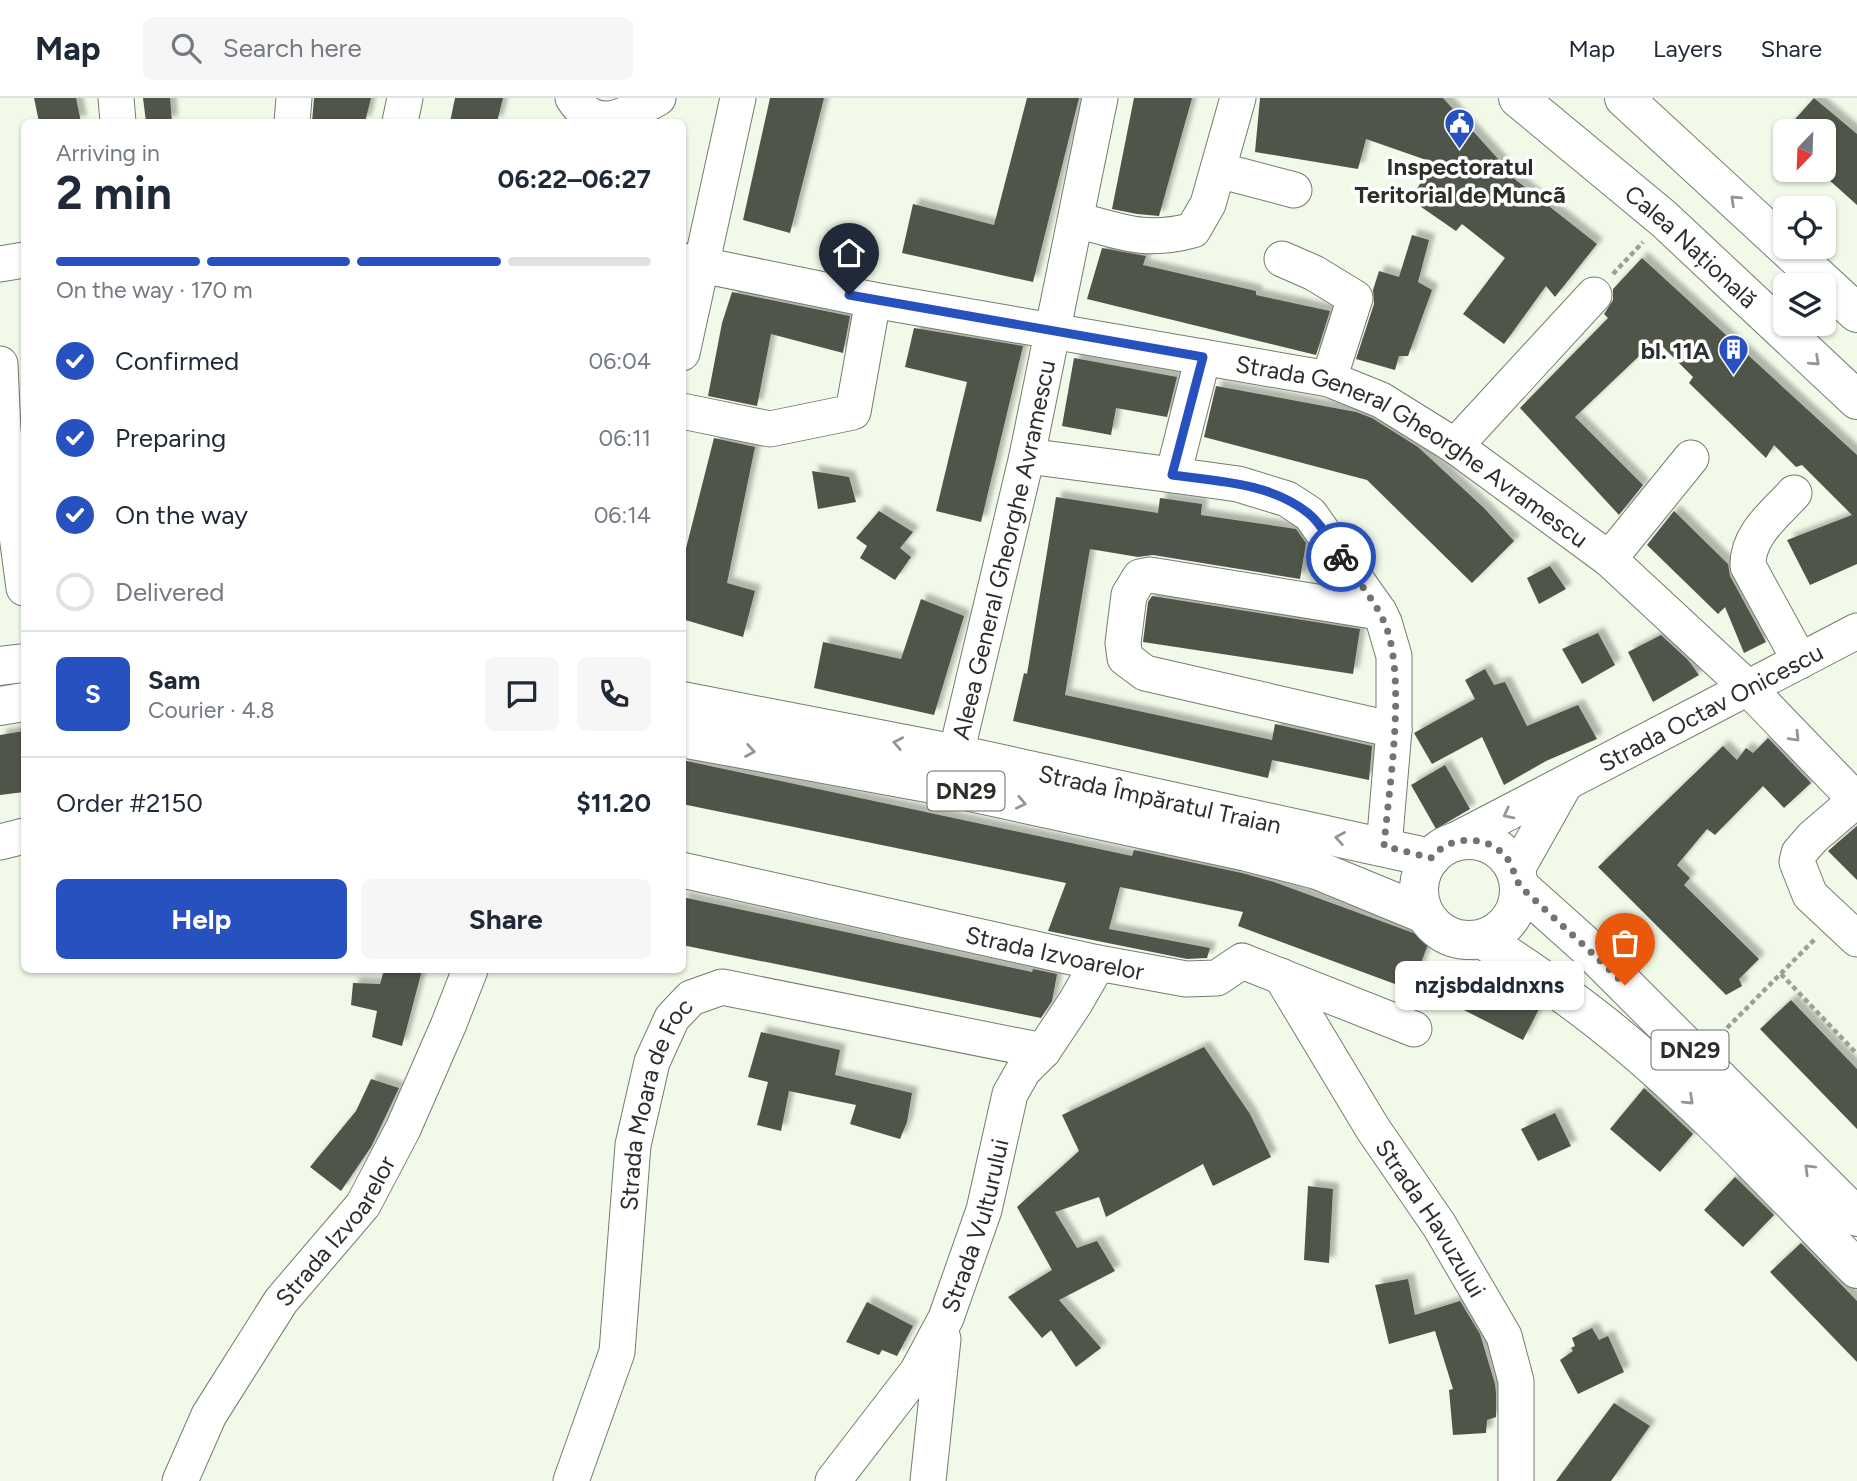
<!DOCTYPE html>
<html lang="en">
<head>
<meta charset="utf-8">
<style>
	body { margin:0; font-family:Figtree,sans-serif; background:#f6f6f7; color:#1f2937; height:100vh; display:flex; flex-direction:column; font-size:26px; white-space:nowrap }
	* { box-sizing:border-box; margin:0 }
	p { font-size:23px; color:#747a83 }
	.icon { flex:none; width:38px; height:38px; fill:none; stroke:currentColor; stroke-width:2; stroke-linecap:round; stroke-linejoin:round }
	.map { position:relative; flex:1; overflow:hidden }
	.details { position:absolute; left:21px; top:21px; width:665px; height:854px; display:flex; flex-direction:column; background:#fff; border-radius:10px; box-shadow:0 2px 5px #0004 }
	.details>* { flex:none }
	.needle { width:46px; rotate:203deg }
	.buttons { position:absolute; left:1773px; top:21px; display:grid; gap:14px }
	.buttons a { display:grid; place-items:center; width:63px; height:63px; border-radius:10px; background:#fff; box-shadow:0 2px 5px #0004; font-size:35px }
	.pin { position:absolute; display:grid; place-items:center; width:60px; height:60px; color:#fff; margin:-72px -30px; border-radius:50% 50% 50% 0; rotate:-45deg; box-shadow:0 0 7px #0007 }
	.pin .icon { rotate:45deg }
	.courier { position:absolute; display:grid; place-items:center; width:70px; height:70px; margin:-35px; border:5px solid #2751bf; border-radius:50%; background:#fff; color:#222; box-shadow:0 2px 9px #0007 }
	.bubble { position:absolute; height:49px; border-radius:10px; background:#fff; box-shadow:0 2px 5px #0004; font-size:23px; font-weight:700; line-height:49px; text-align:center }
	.overview em { font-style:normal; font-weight:700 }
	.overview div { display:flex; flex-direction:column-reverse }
	.overview { display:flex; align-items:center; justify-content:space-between; height:119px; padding:0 35px }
	h1 { font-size:46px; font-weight:700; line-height:52px }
	.bar { display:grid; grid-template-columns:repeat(4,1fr); gap:10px 7px; align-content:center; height:84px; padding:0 35px }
	.bar i { height:9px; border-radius:5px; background:#e0e1e3 }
	.bar .on { background:#2751bf }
	.bar p { grid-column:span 4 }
	.line { display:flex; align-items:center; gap:18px; padding:0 35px; border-top:2px solid #e0e1e3 }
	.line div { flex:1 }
	.round { display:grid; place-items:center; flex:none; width:74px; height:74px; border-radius:10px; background:#f6f6f7 }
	ol { padding:0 35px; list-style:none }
	li { display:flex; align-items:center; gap:21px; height:77px }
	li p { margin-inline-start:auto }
	li .icon { padding:7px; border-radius:50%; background:#2751bf; color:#fff; stroke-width:4 }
	li:last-child { color:#747a83 }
	li i { width:38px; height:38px; border:4px solid #e0e1e3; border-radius:50% }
	.cta { display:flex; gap:14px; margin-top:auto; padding:14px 35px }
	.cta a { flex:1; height:80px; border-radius:10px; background:#2751bf; color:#fff; font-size:28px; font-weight:700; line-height:80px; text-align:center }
	.cta a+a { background:#f6f6f7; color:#1f2937 }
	header { display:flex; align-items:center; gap:42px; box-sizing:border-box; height:98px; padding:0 35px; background:#fff; border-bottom:2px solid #e0e1e3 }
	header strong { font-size:33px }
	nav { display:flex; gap:38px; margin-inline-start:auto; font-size:24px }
	.search { width:490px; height:63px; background:#f6f6f7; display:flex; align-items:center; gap:18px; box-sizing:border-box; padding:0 24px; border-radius:10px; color:#747a83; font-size:26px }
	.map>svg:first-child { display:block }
</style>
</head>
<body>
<header>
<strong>Map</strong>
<div class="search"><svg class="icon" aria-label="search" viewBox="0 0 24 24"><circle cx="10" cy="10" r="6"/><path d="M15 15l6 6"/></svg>Search here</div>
<nav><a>Map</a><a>Layers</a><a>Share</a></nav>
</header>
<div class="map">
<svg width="1857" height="1383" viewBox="0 0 1857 1383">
	<defs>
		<filter id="shadow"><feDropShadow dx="6" dy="-6" stdDeviation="2" flood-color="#0004"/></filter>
	</defs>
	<rect width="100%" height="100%" fill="#f1f9e8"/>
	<g fill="#505749" filter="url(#shadow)">
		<polygon points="34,0 76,0 81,24 39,24"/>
		<polygon points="143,0 170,0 172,24 146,24"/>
		<polygon points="314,0 371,0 365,24 312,24"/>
		<polygon points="455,0 503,0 497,24 450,24"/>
		<polygon points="770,0 824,0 790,135 743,122"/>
		<polygon points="1027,0 1079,0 1033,184 902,155 913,106 994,127"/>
		<polygon points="1134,0 1192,0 1159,118 1137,116 1112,111"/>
		<polygon points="1260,0 1443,0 1509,73 1507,75 1597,146 1555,199 1546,188 1504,246 1463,216 1505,160 1462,126 1456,133 1411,102 1432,64 1366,41 1358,71 1255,54"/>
		<polygon points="1814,0 1857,36 1857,107 1818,72 1824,72 1824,33 1785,33 1785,43 1780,38"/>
		<polygon points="1412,137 1429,142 1418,184 1432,192 1408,258 1399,258 1395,272 1356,261 1374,206 1373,192 1379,173 1399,179"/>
		<polygon points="1102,150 1146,158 1143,167 1256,193 1256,197 1330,213 1316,257 1087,201"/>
		<polygon points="1642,160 1857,357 1857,466 1810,487 1787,442 1852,417 1802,367 1796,369 1774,347 1766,360 1689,285 1693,279 1656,242 1575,319 1643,387 1619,417 1520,310 1608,220 1604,216 1613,202 1613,191"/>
		<polygon points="732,194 850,218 843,255 771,236 757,308 708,298 722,225"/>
		<polygon points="914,230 1023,248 981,424 936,413 967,284 905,269"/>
		<polygon points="1074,260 1177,279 1167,319 1116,310 1111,337 1062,328"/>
		<polygon points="1216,288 1356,314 1372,320 1418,349 1484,410 1514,443 1472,485 1367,382 1204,339"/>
		<polygon points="714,340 755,349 727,485 755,493 743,539 682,521 682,466"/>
		<polygon points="812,373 849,379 856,404 818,411"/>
		<polygon points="1056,399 1158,415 1160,400 1202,406 1201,417 1296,431 1306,445 1300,481 1153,457 1138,459 1090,451 1065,597 1272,642 1275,626 1372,648 1369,682 1272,662 1268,680 1013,623 1024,575 1027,576"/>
		<polygon points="879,413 913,434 900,450 911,459 895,482 860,460 867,448 856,440"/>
		<polygon points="1674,413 1728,466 1730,478 1766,544 1744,555 1725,509 1718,516 1647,447"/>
		<polygon points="1550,468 1566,491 1539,506 1527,480"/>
		<polygon points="1152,498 1360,531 1353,576 1143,544 1148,504"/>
		<polygon points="921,501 964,518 934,617 814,590 823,544 901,561"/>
		<polygon points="1598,535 1615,567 1582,586 1562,551"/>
		<polygon points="1661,537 1688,562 1699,577 1653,604 1628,554"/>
		<polygon points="1485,571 1494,587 1505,584 1527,628 1578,607 1597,641 1546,663 1504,687 1482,639 1432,666 1414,635 1475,601 1465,582"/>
		<polygon points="24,633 24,694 0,697 0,637"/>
		<polygon points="1768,640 1811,685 1784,710 1763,688 1715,737 1707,731 1677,767 1690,780 1684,787 1759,861 1739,881 1742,888 1726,897 1598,769 1723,648 1737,662 1746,650 1753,655"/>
		<polygon points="682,662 1132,758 1134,752 1242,775 1274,784 1430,841 1412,889 1403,889 1238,828 1243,814 1120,789 1109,831 1210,850 1207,860 1187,861 1048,833 1066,785 682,706"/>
		<polygon points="1445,667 1470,711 1436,731 1411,687"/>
		<polygon points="1857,728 1857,782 1828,753"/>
		<polygon points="682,799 1032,874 1033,871 1057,876 1052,903 1041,920 682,847"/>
		<polygon points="1466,869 1541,907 1523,942 1448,904"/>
		<polygon points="384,872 422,872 402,948 372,939 377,913 351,907 353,885 380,886"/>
		<polygon points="1791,902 1857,971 1857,1031 1760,931"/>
		<polygon points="761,934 840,952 835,977 912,995 907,1024 900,1041 850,1026 856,1007 789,993 781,1033 757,1027 768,984 748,979"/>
		<polygon points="1204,949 1250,1016 1271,1059 1213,1088 1203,1066 1106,1119 1099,1099 1055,1114 1077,1150 1097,1143 1115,1173 1059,1202 1101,1250 1076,1269 1051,1232 1042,1240 1008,1199 1052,1172 1017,1109 1079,1053 1062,1017"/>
		<polygon points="371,981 399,990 371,1049 341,1093 310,1069 356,1013"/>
		<polygon points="1644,990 1693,1036 1660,1074 1610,1031"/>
		<polygon points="1555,1015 1571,1048 1538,1063 1521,1031"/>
		<polygon points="1735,1079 1774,1117 1743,1149 1704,1112"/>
		<polygon points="1308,1088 1333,1091 1329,1165 1304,1162"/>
		<polygon points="1801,1145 1857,1203 1857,1264 1770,1174"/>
		<polygon points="1408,1181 1415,1217 1460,1203 1480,1236 1495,1286 1496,1295 1496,1319 1487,1322 1486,1335 1453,1337 1449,1292 1453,1291 1435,1233 1389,1246 1375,1187"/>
		<polygon points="867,1204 913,1228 897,1258 882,1252 879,1257 846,1244"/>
		<polygon points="1592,1230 1599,1242 1608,1238 1624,1274 1578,1296 1560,1262 1573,1253 1571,1250 1575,1248 1572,1240"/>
		<polygon points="1614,1305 1650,1328 1611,1383 1556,1383"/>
	</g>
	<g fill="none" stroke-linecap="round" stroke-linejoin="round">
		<defs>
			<g id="minor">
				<polyline points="116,0 118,24"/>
				<path d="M573,0C597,38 628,16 658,0"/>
				<polyline points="292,24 294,0"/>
				<polyline points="400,24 405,0"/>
				<polyline points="1218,72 1294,92"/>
				<path d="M1077,122C1122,134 1146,145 1193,132L1208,106L1238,0"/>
				<polyline points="1282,161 1314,175 1355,200 1329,281"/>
				<path id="s1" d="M682,163L873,202L1329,281L1381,302L1455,348L1609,461L1748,590L1857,703"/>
				<polyline points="0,166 24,162"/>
				<polyline points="682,255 738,0"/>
				<polyline points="1203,259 1173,377 1238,386 1287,401 1310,416 1379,514 1384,524 1394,558 1394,632 1384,749"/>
				<polyline points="0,266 3,333 24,490"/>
				<polyline points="682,313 770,331 853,314 873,202"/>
				<polyline points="1455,348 1594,197"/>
				<polyline points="1027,358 1173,377"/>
				<path d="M1794,395C1775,416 1747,437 1748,468L1800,563"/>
				<polyline points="1609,461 1691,360"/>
				<polyline points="1379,514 1150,477 1140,479 1129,497 1123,545 1125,560 1145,575 1394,632"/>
				<path id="s2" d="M956,656L1027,358L1100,0"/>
				<polyline points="1856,702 1813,739 1799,755 1797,764 1810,797 1857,841"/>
				<polyline points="0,744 24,738"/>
				<path id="s3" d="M1450,745L1857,533"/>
				<path id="s4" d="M682,772L1098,865L1186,881L1217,880L1242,863L1414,931"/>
				<polyline points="1516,773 1565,686"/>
				<path id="s5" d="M1281,878L1373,1031L1439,1127L1504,1238L1516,1283V1383"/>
				<path id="s6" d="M180,1383L209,1317L281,1203L363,1107L403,1031L448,928L470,872"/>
				<path id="s7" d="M571,1383L617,1254L633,1047L652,964L672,920L691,900L722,889L1043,953"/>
				<path id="s8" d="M833,1383L917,1274L946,1220L984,1112L1010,996L1023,973L1043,953L1075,905L1098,865"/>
				<polyline points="928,1383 943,1241"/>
			</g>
			<g id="major">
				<path id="s9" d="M1518,0L1664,121L1857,302"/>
				<polyline points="1624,0 1857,215"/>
				<polyline points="0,568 24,565"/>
				<path id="s10" d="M682,603L956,656L1431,760"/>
				<polyline points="0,608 24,604"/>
				<polyline points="682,640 933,686 1247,754 1317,772 1424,816"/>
				<circle cx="1469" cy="792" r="50"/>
				<polyline points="1520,789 1586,848 1857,1119"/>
				<path d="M1482,841C1529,871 1577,904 1620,940C1705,1010 1780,1093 1857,1171"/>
			</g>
		</defs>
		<use href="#minor" stroke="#757d6d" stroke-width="37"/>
		<use href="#major" stroke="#757d6d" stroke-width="40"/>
		<g stroke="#9ba194" stroke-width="4.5" stroke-dasharray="5 3.5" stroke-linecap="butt">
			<polyline points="1613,176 1643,144"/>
			<polyline points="1781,876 1857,956"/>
			<polyline points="1727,930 1815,841"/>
		</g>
		<use href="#minor" stroke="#fff" stroke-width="35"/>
		<use href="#major" stroke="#fff" stroke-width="38"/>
	</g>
	<defs><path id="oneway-chevron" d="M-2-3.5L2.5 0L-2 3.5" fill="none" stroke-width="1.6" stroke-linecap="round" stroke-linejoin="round" transform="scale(1.75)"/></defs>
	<g stroke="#969794">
		<use href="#oneway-chevron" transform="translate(1735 102) rotate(-137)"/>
		<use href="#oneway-chevron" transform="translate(1815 263) rotate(43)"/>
		<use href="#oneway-chevron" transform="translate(1795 639) rotate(46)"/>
		<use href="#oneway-chevron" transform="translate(898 645) rotate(-169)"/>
		<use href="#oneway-chevron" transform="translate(750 653) rotate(10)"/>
		<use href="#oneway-chevron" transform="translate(1021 705) rotate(12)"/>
		<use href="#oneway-chevron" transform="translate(1508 716) rotate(153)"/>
		<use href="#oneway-chevron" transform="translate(1340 740) rotate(-170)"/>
		<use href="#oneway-chevron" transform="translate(1689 1002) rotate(43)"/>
		<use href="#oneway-chevron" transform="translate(1809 1071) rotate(-135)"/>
	</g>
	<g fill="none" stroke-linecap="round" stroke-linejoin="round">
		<path stroke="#71766c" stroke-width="7" stroke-dasharray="0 12.6" d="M1341,459C1355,480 1375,502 1385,526C1407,580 1389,688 1384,748L1431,760C1449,737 1487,736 1506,759C1514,768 1515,784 1523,791C1557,823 1592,854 1625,887"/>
		<path stroke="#2751bf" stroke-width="9" d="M849,197L1203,259L1172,377C1217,383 1271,385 1308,415C1321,425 1331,445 1341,459"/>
	</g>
	<defs>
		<symbol id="civic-pin" viewBox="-11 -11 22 30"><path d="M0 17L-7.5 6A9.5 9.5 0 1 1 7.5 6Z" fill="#2751bf" stroke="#fff"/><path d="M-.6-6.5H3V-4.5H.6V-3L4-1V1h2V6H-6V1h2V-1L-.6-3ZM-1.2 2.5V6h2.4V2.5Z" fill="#fff"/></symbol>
		<symbol id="building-pin" viewBox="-11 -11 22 30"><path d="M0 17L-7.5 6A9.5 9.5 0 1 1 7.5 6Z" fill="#2751bf" stroke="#fff"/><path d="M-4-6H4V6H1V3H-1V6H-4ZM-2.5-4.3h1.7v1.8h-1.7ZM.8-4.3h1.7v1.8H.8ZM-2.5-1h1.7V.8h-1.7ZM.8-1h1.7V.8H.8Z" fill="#fff"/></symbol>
	</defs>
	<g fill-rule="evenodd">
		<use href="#civic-pin" x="1442" y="8" width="35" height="47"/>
		<use href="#building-pin" x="1716" y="234" width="35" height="47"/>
	</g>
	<g text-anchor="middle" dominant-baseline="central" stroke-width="7" stroke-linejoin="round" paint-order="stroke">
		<g fill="#fff" stroke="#6b6d69" stroke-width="2">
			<rect x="927.5" y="673.5" width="77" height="39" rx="5"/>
			<rect x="1651.5" y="932.5" width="77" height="39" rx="5"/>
		</g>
		<g font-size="23" font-weight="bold" fill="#2c2f29">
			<text x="966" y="693">DN29</text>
			<text x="1690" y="952">DN29</text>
		</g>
		<g font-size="24" font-weight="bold" fill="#2c2f29" stroke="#fff">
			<text x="1460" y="68">Inspectoratul<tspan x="1460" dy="28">Teritorial de Muncã</tspan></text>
			<text x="1710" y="252" text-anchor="end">bl. 11A</text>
		</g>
		<g font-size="24" fill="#2c2f29" stroke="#fff">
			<text stroke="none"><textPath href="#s9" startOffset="228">Calea Națională</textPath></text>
			<text stroke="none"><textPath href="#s1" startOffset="763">Strada General Gheorghe Avramescu</textPath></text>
			<text stroke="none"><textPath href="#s2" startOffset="210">Aleea General Gheorghe Avramescu</textPath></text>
			<text stroke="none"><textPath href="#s3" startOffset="294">Strada Octav Onicescu</textPath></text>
			<text stroke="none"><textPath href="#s10" startOffset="488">Strada Împăratul Traian</textPath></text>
			<text stroke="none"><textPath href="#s4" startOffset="382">Strada Izvoarelor</textPath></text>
			<text stroke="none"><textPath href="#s7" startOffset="390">Strada Moara de Foc</textPath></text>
			<text stroke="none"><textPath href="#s5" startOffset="285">Strada Havuzului</textPath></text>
			<text stroke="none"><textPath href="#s8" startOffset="296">Strada Vulturului</textPath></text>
			<text stroke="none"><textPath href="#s6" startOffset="296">Strada Izvoarelor</textPath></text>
		</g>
	</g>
</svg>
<div class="buttons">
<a><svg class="needle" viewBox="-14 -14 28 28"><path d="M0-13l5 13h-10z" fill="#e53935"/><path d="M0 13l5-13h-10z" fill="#747a83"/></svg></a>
<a><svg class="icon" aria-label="locate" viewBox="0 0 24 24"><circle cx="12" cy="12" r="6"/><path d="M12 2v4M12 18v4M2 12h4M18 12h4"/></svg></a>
<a><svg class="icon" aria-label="layers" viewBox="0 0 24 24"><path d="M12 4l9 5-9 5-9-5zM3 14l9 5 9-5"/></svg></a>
</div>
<div class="pin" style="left:1625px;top:887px;background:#ea580c"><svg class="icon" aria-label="bag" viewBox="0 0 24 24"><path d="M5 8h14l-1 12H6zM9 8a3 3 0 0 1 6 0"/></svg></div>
<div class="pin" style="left:849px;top:197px;background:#1f2937"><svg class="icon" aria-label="home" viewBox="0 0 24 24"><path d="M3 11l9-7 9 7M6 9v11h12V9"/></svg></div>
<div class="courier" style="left:1341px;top:459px"><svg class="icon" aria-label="bike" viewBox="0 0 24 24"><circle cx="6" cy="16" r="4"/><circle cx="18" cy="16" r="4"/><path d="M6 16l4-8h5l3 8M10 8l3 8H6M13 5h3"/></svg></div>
<div class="bubble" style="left:1395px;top:863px;width:189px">nzjsbdaldnxns</div>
<section class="details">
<div class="overview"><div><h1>2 min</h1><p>Arriving in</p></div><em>06:22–06:27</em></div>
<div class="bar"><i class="on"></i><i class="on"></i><i class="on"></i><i></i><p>On the way · 170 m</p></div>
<ol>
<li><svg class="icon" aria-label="check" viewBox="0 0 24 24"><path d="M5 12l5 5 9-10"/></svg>Confirmed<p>06:04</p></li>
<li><svg class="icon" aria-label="check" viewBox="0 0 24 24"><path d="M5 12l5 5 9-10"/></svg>Preparing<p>06:11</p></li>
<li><svg class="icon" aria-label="check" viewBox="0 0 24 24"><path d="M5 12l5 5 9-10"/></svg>On the way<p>06:14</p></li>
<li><i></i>Delivered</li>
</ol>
<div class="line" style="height:126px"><b class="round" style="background:#2751bf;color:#fff">S</b><div><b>Sam</b><p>Courier · 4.8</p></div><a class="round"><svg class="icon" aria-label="chat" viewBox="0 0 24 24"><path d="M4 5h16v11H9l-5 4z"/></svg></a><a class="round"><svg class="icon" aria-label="phone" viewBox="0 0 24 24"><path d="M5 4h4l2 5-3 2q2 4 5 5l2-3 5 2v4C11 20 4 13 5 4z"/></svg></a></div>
<div class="line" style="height:91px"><div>Order #2150</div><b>$11.20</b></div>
<div class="cta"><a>Help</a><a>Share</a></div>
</section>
</div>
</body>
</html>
